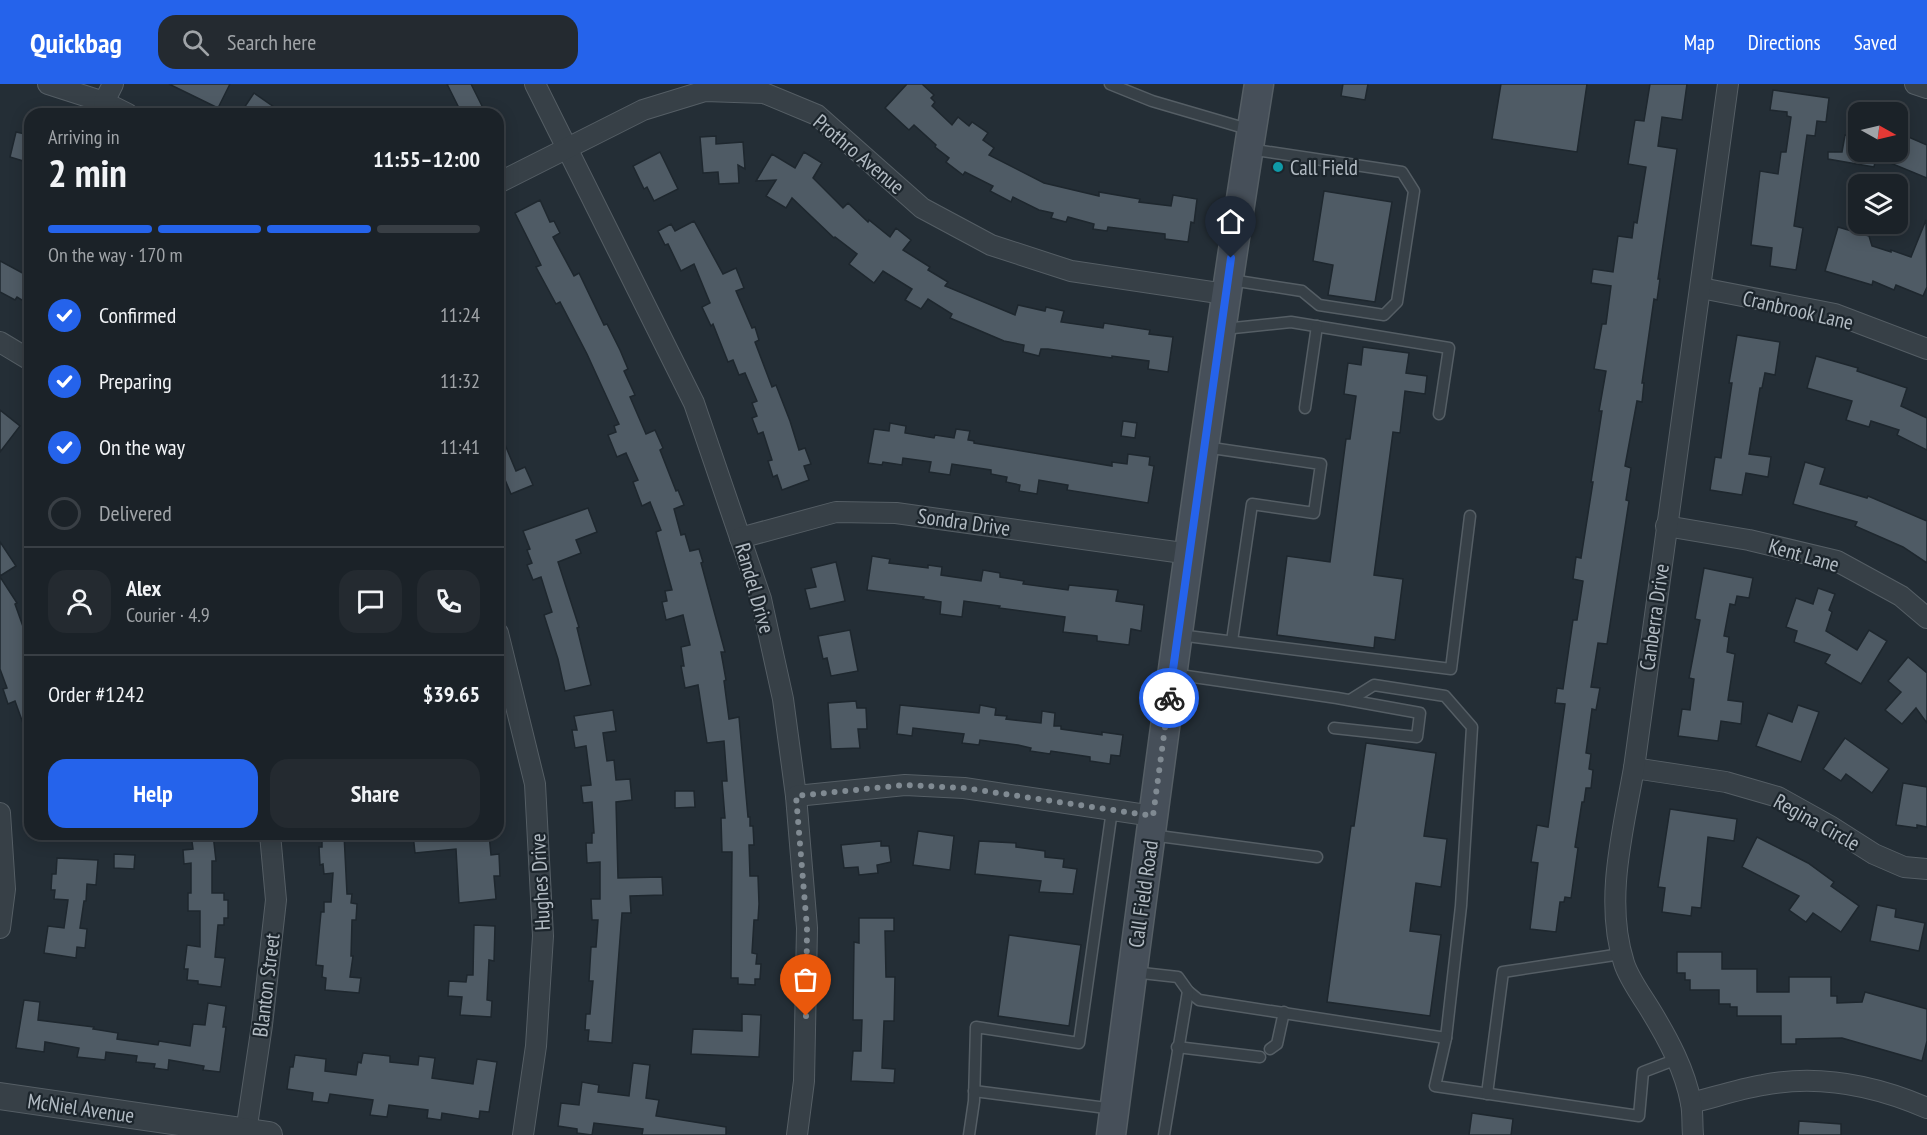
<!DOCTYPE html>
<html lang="en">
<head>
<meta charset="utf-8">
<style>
	body { margin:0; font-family:"PT Sans Narrow",sans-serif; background:#242a30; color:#f1f3f6; height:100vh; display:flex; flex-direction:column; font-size:22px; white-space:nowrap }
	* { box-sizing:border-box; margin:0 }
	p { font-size:20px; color:#a0a4a8 }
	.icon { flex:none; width:33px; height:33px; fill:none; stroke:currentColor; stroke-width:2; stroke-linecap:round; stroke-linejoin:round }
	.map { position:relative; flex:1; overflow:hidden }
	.side { position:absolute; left:24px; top:24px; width:480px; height:732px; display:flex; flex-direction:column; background:#1b2228; border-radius:18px; box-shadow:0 3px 15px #0003,0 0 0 2px #393f45 }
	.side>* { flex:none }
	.needle { width:39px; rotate:98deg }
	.buttons { position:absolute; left:1848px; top:18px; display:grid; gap:12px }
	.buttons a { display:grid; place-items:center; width:60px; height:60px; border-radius:12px; background:#1b2228; box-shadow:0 3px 15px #0003,0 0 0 2px #393f45; font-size:30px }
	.pin { position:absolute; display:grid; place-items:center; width:51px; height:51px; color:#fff; margin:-62px -26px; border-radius:50% 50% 50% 0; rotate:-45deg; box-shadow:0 0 6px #0007 }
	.pin .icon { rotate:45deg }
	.courier { position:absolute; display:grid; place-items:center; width:60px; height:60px; margin:-30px; border:4px solid #2563eb; border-radius:50%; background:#fff; color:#222; box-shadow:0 2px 8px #0007 }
	.overview em { font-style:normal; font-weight:700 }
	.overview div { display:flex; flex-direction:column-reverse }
	.overview { display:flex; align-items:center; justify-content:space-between; height:102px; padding:0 24px }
	h1 { font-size:39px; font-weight:700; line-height:45px }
	.bar { display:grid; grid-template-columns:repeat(4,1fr); gap:9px 6px; align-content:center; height:72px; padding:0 24px }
	.bar i { height:8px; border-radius:4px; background:#393f45 }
	.bar .on { background:#2563eb }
	.bar p { grid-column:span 4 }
	.line { display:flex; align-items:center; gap:15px; padding:0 24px; border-top:2px solid #393f45 }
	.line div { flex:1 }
	.round { display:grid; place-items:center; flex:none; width:63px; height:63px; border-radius:18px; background:#242a30 }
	ol { padding:0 24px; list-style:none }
	li { display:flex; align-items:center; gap:18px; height:66px }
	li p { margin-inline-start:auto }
	li .icon { padding:6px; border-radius:50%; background:#2563eb; color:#fff; stroke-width:4 }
	li:last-child { color:#a0a4a8 }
	li i { width:33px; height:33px; border:3px solid #393f45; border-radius:50% }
	.button { display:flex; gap:12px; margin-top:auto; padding:12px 24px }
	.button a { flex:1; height:69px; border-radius:18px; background:#2563eb; color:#fff; font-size:24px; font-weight:700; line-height:69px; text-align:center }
	.button a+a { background:#242a30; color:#f1f3f6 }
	header { display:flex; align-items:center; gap:36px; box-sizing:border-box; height:84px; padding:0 30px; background:#2563eb; color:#fff }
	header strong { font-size:28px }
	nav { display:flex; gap:33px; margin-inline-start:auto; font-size:21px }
	.search { width:420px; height:54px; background:#242a30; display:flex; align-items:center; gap:15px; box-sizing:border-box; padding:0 21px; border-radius:18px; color:#a0a4a8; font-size:22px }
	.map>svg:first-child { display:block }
</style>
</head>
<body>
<header>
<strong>Quickbag</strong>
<div class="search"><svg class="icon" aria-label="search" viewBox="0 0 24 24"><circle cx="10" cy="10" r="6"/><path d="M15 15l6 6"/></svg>Search here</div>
<nav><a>Map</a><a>Directions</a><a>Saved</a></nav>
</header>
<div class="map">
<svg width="1927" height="1051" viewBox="0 0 1927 1051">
	<rect width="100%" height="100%" fill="#242e36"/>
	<g fill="#4f5b65" stroke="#1e272e" stroke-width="1.5">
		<polygon points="169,0 230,0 218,24"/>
		<polygon points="447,0 471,0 486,30 462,30"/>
		<polygon points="907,0 922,0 934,11 931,14 935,18 932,22 952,41 958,33 969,42 972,38 988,49 983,56 994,64 989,71 1044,99 1099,112 1099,108 1140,115 1139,118 1171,122 1173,111 1197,115 1194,139 1191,138 1188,158 1165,155 1165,150 1108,143 1107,147 1093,145 1094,140 1068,133 1066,138 1051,134 1053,129 1039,126 1013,113 1011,118 990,107 993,102 965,88 963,91 946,78 949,74 935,63 936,61 914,41 909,46 885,24"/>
		<polygon points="1343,0 1368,0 1365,16 1341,12"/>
		<polygon points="1501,0 1587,0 1577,68 1492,55"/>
		<polygon points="1650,0 1687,0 1682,36 1662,33 1658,62 1677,65 1658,195 1660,195 1657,216 1654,215 1642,299 1644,299 1642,318 1637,317 1625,382 1631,384 1626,416 1629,417 1607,560 1598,559 1591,603 1600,604 1596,626 1592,625 1586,669 1591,670 1589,685 1593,686 1591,704 1586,704 1584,718 1582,718 1575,763 1578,764 1571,814 1565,813 1564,818 1560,818 1556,848 1530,845 1538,779 1531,778 1537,741 1548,743 1565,620 1555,619 1557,604 1563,605 1573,536 1577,536 1583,497 1573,495 1576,473 1581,474 1593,398 1591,398 1602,327 1599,327 1606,287 1594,285 1602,240 1606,240 1611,202 1591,199 1593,185 1613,188 1618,152 1632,154 1634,138 1637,139 1646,83 1628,80 1635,36 1644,37"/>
		<polygon points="1773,6 1829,14 1826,38 1817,37 1815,52 1807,51 1794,142 1803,144 1796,186 1770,182 1772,164 1751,161 1760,87 1778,90 1781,68 1786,68 1791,33 1787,32 1787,28 1770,26"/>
		<polygon points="254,9 284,30 240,30"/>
		<polygon points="16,48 30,51 30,79 10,73"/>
		<polygon points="1845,51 1858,53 1858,68 1898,68 1904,51 1927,61 1927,94 1876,73 1874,83 1828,75 1828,68 1842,68"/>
		<polygon points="716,52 716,60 743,58 745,85 738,81 739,99 719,100 718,88 703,89 700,53"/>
		<polygon points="660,68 678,105 654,117 647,103 644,105 633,82"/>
		<polygon points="804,68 822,79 813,94 843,124 848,119 868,138 869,136 890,153 896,144 911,156 903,166 930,183 928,186 948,198 945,202 1015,231 1018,221 1045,227 1046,223 1064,227 1061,238 1103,244 1104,239 1150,246 1149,250 1173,253 1168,288 1148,285 1149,277 1112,272 1112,274 1048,265 1041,265 1039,272 1023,268 1024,261 1004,257 950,234 952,230 928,215 921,225 905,216 912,205 883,187 874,199 849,180 857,170 835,153 834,154 792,114 786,124 766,112 776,96 756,97 772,70 795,84"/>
		<polygon points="1324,107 1392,118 1375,218 1328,211 1333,181 1313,177"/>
		<polygon points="540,116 550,138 554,137 560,149 553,153 574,192 579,189 604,241 607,240 620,266 628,285 624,287 635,311 630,313 646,350 655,346 663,364 660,366 676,407 678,406 684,421 674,425 681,451 685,450 690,467 699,465 703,478 701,479 725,568 721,568 726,596 724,597 729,635 739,633 748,733 750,733 750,742 753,742 754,761 749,761 750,792 758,792 759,820 758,836 754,836 752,869 757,870 756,880 761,880 760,895 755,895 755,901 738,900 738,894 731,894 732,768 722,768 721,734 725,734 722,697 727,697 724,657 707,659 698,601 685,604 681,582 684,582 681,563 690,561 683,531 666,536 662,518 667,517 665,507 672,506 656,448 661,446 650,418 642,422 633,398 638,396 626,369 617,373 608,351 616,348 614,342 619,340 587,270 560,218 556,220 536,183 541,181 515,129"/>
		<polygon points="1926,136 1927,203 1923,212 1896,201 1894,206 1873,197 1872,201 1825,187 1838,143 1869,152 1872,162 1891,168 1891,166 1911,173"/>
		<polygon points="694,137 723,190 736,184 744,204 736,207 752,244 755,243 759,256 755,258 772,303 776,301 790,337 799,366 805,364 811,380 804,382 809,396 782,406 777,391 773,393 768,377 772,376 763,348 758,350 752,334 757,332 752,319 757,317 745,289 739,291 733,276 728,278 713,240 711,242 702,223 710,219 694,180 681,187 668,160 665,161 658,147 671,140 675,147"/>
		<polygon points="0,177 30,193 30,209 25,218 17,213 15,216 0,208"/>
		<polygon points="1737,251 1780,258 1775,291 1765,289 1762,304 1760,304 1749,370 1771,373 1768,393 1746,389 1742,411 1710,406 1715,373 1721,374 1732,299 1729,299"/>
		<polygon points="1363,263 1409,269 1406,289 1427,292 1425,310 1405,307 1400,349 1393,348 1374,491 1403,495 1395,556 1375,553 1374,564 1277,551 1287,472 1330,478 1346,355 1350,355 1356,312 1344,310 1348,279 1361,281"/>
		<polygon points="1816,272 1858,284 1857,287 1907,304 1901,322 1927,334 1927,366 1897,351 1899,346 1871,337 1869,343 1846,336 1852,317 1807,304"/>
		<polygon points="0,326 20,342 0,368"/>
		<polygon points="1123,337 1137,339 1135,354 1121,352"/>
		<polygon points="890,339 906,342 905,349 934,354 935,351 954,354 956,345 970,347 968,356 974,357 974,359 1112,382 1112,378 1127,380 1128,370 1150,373 1149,381 1154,382 1148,419 1067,406 1068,401 1039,396 1037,410 1019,407 1020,401 1006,398 1007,393 991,390 991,386 952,380 950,391 929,388 931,378 903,374 902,381 883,378 882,381 868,379 874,345 889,347"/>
		<polygon points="498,344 516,387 525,383 533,401 511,410 498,379"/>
		<polygon points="1805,378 1825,384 1820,400 1867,414 1868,412 1927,437 1927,479 1903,463 1855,442 1857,438 1793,420"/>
		<polygon points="588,424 597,448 576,456 581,469 558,478 579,543 577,544 591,601 565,607 558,575 544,531 552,528 541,493 533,496 527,481 532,479 527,466 530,465 523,447"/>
		<polygon points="0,458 16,482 0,492"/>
		<polygon points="872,472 890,475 889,479 928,484 928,481 942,483 941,491 981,497 983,486 1000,489 1000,493 1024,497 1023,500 1068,506 1069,501 1118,506 1116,517 1144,521 1141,547 1131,545 1129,561 1097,557 1097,552 1063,548 1065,533 999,524 1000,522 964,517 962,533 940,530 941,518 923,515 924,513 867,506"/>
		<polygon points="836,478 845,517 810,525 805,505 816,503 811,484"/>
		<polygon points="1704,484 1753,494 1749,514 1737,512 1735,521 1730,520 1724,552 1729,553 1727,568 1735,570 1728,616 1743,618 1741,640 1721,637 1718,657 1678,652 1682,625 1690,626 1694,595 1689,594 1700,536 1695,535"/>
		<polygon points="0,493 17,519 15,520 30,562 23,564 30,582 30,653 28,653 15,617 8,620 3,605 7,604 0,585"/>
		<polygon points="1818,504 1835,510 1829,526 1832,528 1826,547 1857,566 1869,546 1887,557 1861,600 1825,579 1830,571 1794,558 1797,547 1786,543 1796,514 1813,520"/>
		<polygon points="850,546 858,587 831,592 827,574 823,575 818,552"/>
		<polygon points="1908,573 1927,589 1927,639 1916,624 1902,640 1885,626 1901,608 1888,597"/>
		<polygon points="856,617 857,624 866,624 867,645 858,645 860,664 831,665 828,619"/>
		<polygon points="900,621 979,629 980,621 996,624 995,631 1007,632 1006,635 1041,639 1042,627 1055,629 1054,642 1061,642 1061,645 1102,651 1102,648 1123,651 1120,672 1111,671 1110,680 1090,677 1090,673 1051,667 1050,670 1030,667 1031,664 1018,661 980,656 979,661 962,659 964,650 913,644 912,652 897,650"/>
		<polygon points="1798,621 1819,628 1801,678 1756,662 1768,629 1792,638"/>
		<polygon points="613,626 616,647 603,649 607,677 614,676 616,696 630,695 632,716 616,718 618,794 662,793 663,811 630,812 631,829 622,829 612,959 588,957 589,946 585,946 586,930 590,930 593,897 589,897 591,863 596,863 598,836 592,836 591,815 600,815 600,778 587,779 586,759 592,759 592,749 594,749 592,718 583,719 581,702 591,701 586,662 575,664 572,646 577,646 574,632"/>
		<polygon points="1845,654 1889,685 1872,709 1846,690 1841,697 1823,685"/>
		<polygon points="1366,659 1436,669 1424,752 1447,755 1441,803 1416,799 1410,847 1441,851 1430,932 1327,918 1351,742 1354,742"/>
		<polygon points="1903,699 1927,703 1927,743 1917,741 1917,744 1896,741"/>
		<polygon points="675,707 694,707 695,723 675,724"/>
		<polygon points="1670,725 1737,735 1734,757 1708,753 1701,824 1692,823 1691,832 1662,828 1665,804 1658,803"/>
		<polygon points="918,747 954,752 950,786 913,781"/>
		<polygon points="191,750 213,750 216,777 212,777 212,809 224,809 224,816 228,816 228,834 224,834 224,841 218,841 215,873 225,874 221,903 198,900 198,897 187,896 188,885 184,885 187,861 200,863 200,827 188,827 188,809 191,809 191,779 184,780 183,766 193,765"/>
		<polygon points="322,750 344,750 347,810 352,810 351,819 357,820 356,836 352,836 351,872 353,872 350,893 361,894 359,909 325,906 326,894 322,893 323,882 316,881 321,828 324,828 324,818 331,818 333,789 324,790 323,780 320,781 319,763 322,763"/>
		<polygon points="413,750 489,750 491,771 499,770 500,792 494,792 496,815 459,819 456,765 415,769"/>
		<polygon points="1757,753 1808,779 1834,798 1831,802 1859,822 1841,848 1813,829 1806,838 1789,826 1799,812 1742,783"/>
		<polygon points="881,757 881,762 889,762 891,778 877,781 878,789 859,791 858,783 844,784 841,761"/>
		<polygon points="979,757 1016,759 1016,763 1045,767 1045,773 1064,775 1063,783 1077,785 1073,810 1039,808 1041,797 975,790"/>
		<polygon points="114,770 135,771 134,785 114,784"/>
		<polygon points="57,774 98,776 96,801 87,800 86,817 84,817 80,844 87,845 85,864 77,863 76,874 44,869 48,842 64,844 68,816 54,815 55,806 51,806 52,790 56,790"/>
		<polygon points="1877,821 1896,825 1895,833 1925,839 1919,867 1870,857"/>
		<polygon points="859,834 894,834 894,847 885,847 886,893 895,893 894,937 884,937 882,984 895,985 894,999 851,997 853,967 861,967 862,936 853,936 854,858 859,859"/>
		<polygon points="474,841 495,842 494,877 489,876 487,916 492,917 491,933 460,931 462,913 448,912 449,897 466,898 467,891 473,891"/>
		<polygon points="1009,851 1081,861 1069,942 998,932"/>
		<polygon points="1677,868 1722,868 1722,885 1757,885 1757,908 1789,908 1789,893 1831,893 1831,912 1837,912 1837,919 1862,918 1865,908 1927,925 1927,957 1922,977 1842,954 1796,955 1796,960 1781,960 1781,932 1737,932 1737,923 1730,923 1730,920 1719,920 1719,906 1690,906 1690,896 1685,896 1685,889 1677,889"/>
		<polygon points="24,916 40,918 38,936 94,943 93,945 118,949 117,955 158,961 159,957 190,962 193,940 205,941 208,919 226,922 223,943 226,943 220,988 203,986 204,982 169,976 168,986 154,984 155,980 136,978 137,972 106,968 105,976 77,973 79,964 45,958 44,968 16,964"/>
		<polygon points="742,930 761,931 759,973 691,970 693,945 742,947"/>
		<polygon points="363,969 390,972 390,978 418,981 419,972 435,974 432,994 473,1000 477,975 497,978 489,1028 480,1027 479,1035 442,1029 441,1036 427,1034 428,1026 389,1021 387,1033 370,1031 373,1016 330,1010 328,1019 312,1017 313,1009 287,1005 290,983 293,983 295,971 326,975 325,987 356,991 358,978 361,979"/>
		<polygon points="633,979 650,981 646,1014 659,1016 656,1032 726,1043 726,1051 642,1051 643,1045 594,1039 592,1051 577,1049 577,1045 558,1042 561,1019 579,1021 582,998 599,1001 598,1008 629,1012"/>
		<polygon points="1472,1029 1513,1035 1511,1051 1469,1051"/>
		<polygon points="1799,1037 1841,1040 1841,1051 1798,1051"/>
	</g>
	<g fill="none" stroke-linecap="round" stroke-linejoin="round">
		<defs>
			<g id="service">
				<polyline points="1110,0 1152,17 1251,46"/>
				<polyline points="1231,196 1302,207 1319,221 1384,231 1397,218 1414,107 1402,88 1249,65"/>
				<polyline points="1224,245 1291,238 1449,264 1439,330"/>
				<polyline points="1305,324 1317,242"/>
				<polyline points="1205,363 1321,380 1314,429 1252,420 1232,557"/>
				<polyline points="1179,551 1451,585 1470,432"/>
				<polyline points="1173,590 1337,614 1420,629 1417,653 1334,644"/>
				<polyline points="1350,616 1374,601 1445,612 1472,643 1461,822 1446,954"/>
				<polyline points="1151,751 1317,773"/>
				<polyline points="1133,888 1178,893 1188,907 1199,916 1446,954 1435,1002 1639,1032 1643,988 1677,975"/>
				<polyline points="1177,963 1260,973"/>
				<polyline points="1270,965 1277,960 1284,928"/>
				<polyline points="974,1007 1114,1025"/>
				<polyline points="1487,1010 1503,888 1621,870"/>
				<polyline points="969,1051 974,1017 976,943 1079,959 1112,726"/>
				<polyline points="1164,1051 1188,907"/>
			</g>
			<g id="minor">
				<polyline points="48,0 104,18 128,30"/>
				<polyline points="535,0 694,319 761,515 783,615 796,712 807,844 804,997 797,1051"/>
				<polyline points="1915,0 1927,4"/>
				<polyline points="104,18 113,0"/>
				<polyline points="498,99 643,26 705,7 764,9 817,31 922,124 991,161 1071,187 1225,210"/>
				<polyline points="1701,204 1835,230 1927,265"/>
				<polyline points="0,258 30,276"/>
				<polyline points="1666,442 1749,456 1837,477 1901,512 1927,534"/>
				<polyline points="740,454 836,428 896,429 1190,470"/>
				<polyline points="498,549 535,700 543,852 536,962 523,1051"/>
				<polyline points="1634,684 1726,698 1778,713 1830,742 1874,770 1904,783 1927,785"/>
				<polyline points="796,712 905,701 964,704 1153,732"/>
				<polyline points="0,729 5,805 0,844"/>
				<path d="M1691,1019C1715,1013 1739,1005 1763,1001C1819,990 1876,1002 1927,1024"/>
				<polyline points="247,1051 246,1048 262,941 276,816 270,750"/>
				<path d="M1693,1051C1692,1041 1693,1029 1691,1019C1685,986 1668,955 1651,927C1642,912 1629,895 1624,879C1604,817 1623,747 1634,684L1728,0"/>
			</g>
			<polyline id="tertiary" points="0,1012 269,1051"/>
			<path id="secondary" d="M1111,1051C1157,700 1203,349 1259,0"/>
		</defs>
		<use href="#service" stroke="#555e65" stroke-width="13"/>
		<use href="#minor" stroke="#555e65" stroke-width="22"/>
		<use href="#tertiary" stroke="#555e65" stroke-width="28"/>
		<use href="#secondary" stroke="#555e65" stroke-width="31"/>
		<use href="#service" stroke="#374047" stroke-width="10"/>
		<use href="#minor" stroke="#374047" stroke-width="20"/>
		<use href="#tertiary" stroke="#374047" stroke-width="26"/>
		<use href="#secondary" stroke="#464f59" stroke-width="28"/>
	</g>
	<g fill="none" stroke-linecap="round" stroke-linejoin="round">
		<polyline stroke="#808a92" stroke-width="6" stroke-dasharray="0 10.8" points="806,932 807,844 796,712 905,701 964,704 1153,732 1169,614"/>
		<polyline stroke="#2563eb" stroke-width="8" points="1169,614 1231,174"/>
	</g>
	<circle fill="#0f9aa8" stroke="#1c252c" stroke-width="2" cx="1278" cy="83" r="6"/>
	<g text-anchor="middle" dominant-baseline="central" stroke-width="4.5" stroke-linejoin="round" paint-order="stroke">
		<g font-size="21" fill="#b2bbc3" stroke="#1c252c">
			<text transform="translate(859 70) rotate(40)">Prothro Avenue</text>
			<text transform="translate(1798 226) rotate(13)">Cranbrook Lane</text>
			<text transform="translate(964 438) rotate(8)">Sondra Drive</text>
			<text transform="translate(1804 471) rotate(16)">Kent Lane</text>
			<text transform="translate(755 504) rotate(74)">Randel Drive</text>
			<text transform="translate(1654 533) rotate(-82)">Canberra Drive</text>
			<text transform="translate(1817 738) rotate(29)">Regina Circle</text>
			<text transform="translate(540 798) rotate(-93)">Hughes Drive</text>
			<text transform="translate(1143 810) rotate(-82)">Call Field Road</text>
			<text transform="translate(266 901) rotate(-83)">Blanton Street</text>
			<text transform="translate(81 1024) rotate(8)">McNiel Avenue</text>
		</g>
		<g font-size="21" fill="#b2bbc3" stroke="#1c252c" text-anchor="start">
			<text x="1290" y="83">Call Field</text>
		</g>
	</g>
</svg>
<div class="buttons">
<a><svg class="needle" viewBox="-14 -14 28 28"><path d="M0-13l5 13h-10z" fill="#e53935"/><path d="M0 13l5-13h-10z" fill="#a0a4a8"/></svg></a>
<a><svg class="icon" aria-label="layers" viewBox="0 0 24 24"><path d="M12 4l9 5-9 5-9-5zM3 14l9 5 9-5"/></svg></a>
</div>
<div class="pin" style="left:806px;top:932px;background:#ea580c"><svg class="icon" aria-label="bag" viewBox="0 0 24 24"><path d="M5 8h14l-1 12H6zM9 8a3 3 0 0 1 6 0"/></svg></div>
<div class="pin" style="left:1231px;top:174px;background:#1f2937"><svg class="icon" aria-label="home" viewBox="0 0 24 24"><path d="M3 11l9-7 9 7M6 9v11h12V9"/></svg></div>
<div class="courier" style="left:1169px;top:614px"><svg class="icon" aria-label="bike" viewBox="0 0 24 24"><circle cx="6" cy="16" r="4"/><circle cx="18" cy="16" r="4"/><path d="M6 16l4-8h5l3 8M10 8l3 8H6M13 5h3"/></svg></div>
<section class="side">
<div class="overview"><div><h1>2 min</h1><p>Arriving in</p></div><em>11:55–12:00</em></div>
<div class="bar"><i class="on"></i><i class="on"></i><i class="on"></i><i></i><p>On the way · 170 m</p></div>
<ol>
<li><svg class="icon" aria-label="check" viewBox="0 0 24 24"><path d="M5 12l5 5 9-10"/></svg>Confirmed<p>11:24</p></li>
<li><svg class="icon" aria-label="check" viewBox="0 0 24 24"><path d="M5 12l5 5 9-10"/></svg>Preparing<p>11:32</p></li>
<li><svg class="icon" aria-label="check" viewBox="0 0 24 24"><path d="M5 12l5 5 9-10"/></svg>On the way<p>11:41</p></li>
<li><i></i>Delivered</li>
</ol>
<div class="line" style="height:108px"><a class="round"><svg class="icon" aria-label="person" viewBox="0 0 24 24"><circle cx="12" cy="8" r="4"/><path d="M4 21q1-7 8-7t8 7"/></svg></a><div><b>Alex</b><p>Courier · 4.9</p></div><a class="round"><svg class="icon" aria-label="chat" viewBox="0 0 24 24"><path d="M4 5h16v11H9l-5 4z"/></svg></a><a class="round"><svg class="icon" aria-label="phone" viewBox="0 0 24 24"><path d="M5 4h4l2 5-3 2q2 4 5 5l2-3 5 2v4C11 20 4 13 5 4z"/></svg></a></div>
<div class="line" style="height:78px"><div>Order #1242</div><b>$39.65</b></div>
<div class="button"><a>Help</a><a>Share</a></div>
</section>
</div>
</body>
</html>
